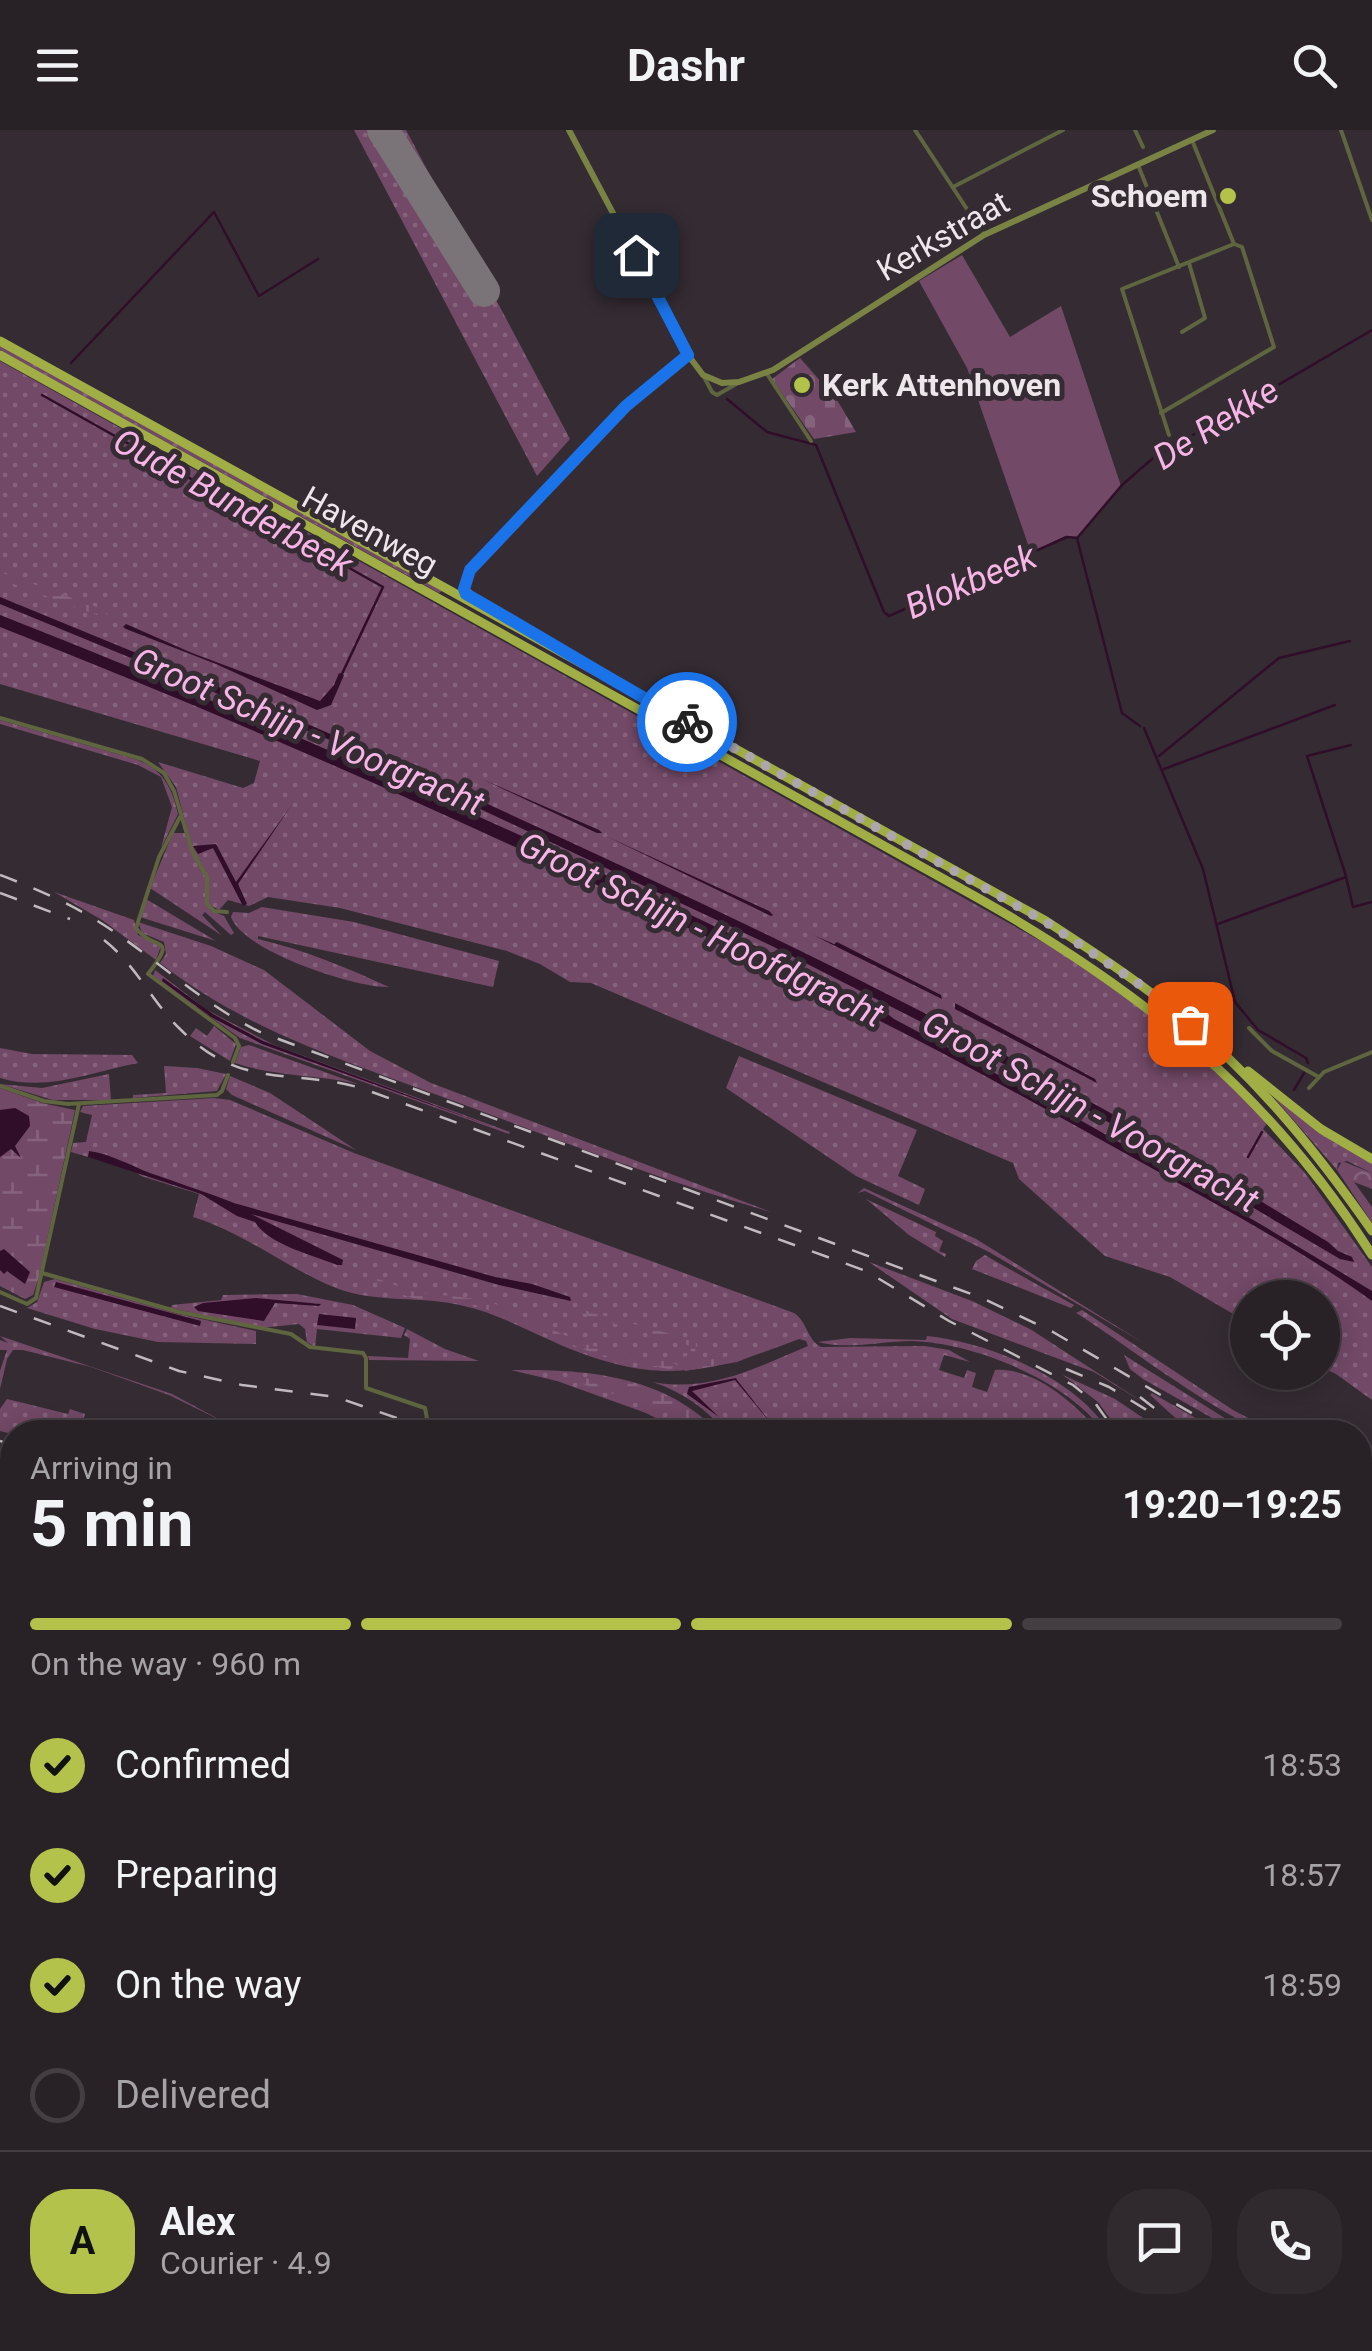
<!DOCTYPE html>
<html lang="en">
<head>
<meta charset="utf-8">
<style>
	body { margin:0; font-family:Roboto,sans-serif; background:#30292e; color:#f1f3f6; height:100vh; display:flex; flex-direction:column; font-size:38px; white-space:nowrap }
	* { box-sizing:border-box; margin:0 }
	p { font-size:32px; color:#a5a3a7 }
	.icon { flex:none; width:55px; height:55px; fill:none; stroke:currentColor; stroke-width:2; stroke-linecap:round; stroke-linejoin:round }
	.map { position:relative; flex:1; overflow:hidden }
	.panel { position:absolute; left:0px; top:1290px; width:1372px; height:932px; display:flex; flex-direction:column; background:#282126; border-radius:40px 40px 0 0; box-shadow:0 5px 25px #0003,0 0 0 2px #443e43 }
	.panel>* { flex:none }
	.tools { position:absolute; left:1230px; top:1150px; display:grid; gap:20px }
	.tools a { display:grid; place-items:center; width:110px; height:110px; border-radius:50%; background:#282126; box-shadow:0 5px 25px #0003,0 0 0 2px #443e43; font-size:50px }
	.pin { position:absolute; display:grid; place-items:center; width:85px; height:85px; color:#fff; margin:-42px; border-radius:20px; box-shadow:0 5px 15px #0006 }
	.courier { position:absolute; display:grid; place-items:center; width:100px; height:100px; margin:-50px; border:8px solid #1a73e8; border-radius:50%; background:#fff; color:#222; box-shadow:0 2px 12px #0007 }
	.head em { font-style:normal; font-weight:700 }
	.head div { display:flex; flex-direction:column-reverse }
	.head { display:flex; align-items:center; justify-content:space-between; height:170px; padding:0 30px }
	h1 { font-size:65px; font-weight:700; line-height:75px }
	.bar { display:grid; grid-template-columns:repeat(4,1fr); gap:15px 10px; align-content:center; height:120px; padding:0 30px }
	.bar i { height:12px; border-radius:8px; background:#443e43 }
	.bar .on { background:#b3c24b }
	.bar p { grid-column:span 4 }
	.line { display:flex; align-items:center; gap:25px; padding:0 30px; border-top:2px solid #443e43 }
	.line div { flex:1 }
	.round { display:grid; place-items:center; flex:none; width:105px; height:105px; border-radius:40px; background:#30292e }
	ol { padding:0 30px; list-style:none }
	li { display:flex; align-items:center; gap:30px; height:110px }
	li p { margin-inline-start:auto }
	li .icon { padding:10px; border-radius:50%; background:#b3c24b; color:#111; stroke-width:4 }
	li:last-child { color:#a5a3a7 }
	li i { width:55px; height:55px; border:5px solid #443e43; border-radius:50% }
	header { display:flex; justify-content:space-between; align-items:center; height:130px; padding:0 30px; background:#282126; font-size:45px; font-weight:700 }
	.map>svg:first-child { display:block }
</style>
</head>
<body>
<header><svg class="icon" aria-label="menu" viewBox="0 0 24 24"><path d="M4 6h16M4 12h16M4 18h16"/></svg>Dashr<svg class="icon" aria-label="search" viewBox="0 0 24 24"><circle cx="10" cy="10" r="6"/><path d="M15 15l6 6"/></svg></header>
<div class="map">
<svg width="1372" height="2221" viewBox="0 0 1372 2221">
	<defs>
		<pattern id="grass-dots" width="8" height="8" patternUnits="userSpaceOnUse" patternTransform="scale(2.5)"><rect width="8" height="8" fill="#724967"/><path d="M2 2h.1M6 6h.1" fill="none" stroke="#86637d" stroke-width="1.8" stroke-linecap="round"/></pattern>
		<pattern id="forest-crowns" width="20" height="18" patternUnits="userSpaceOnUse" patternTransform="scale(2.5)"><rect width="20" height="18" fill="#724967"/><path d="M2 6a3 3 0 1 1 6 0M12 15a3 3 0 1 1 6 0" fill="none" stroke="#86637d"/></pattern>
		<pattern id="wetland-marsh" width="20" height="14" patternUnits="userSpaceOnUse" patternTransform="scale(2.5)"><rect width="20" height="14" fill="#724967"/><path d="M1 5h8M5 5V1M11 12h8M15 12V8" fill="none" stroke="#86637d"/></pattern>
		<pattern id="cemetery-stones" width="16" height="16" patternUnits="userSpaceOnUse" patternTransform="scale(2.5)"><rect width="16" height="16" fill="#724967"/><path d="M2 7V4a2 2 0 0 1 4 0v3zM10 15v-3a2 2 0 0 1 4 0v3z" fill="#86637d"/></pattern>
		<pattern id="park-tufts" width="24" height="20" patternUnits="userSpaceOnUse" patternTransform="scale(2.5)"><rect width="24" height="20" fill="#724967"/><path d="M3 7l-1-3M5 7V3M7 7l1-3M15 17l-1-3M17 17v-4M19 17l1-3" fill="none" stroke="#86637d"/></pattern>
	</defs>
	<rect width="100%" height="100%" fill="#352c33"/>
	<g fill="url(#grass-dots)">
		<polygon points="354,0 406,0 570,309 537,346"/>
		<polygon points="0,215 442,461 439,463 0,220"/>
		<polygon points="0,231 1057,820 1117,859 1182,910 1268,992 1263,999 1305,1043 1372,1137 1372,1270 1336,1244 1323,1238 1322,1168 1248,1168 1247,1192 1170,1147 1105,1126 1019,1049 1013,1033 591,853 570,852 540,834 507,821 340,778 268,767 249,776 228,770 219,780 208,774 210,780 224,786 234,803 231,805 205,782 202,785 221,805 150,758 173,703 188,703 176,657 158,632 243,658 254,653 260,631 0,554"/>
		<path d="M0,590L138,630C164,641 172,658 178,684L161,718L172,677L161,647L138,635L0,594Z"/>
		<polygon points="54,762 134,790 138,805 161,816 156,830 102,790"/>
		<polygon points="146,769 216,811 140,787"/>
		<path d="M262,777L354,792L499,831L493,857L258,806V809C305,820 345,837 389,857C356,858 244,822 231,787L233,782L249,783Z"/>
		<path d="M138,792L211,816L264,840L370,921L431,953L771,1082C666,1052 564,1012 462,974C355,934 251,904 160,833L166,824L164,812L142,803Z"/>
		<polygon points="155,840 207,880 274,915 510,1002 509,1004 240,908 153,846"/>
		<polygon points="214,896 236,914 230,931 190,906 196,898 207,906"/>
		<path d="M249,915L358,954C316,944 276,947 235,933L241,917Z"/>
		<path d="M0,918L32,924L132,925L138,933C91,942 47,962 0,948Z"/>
		<polygon points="739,926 917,1000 898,1046 925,1059 919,1075 856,1046 726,958"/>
		<polygon points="164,936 197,938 226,944 217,961 133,968 133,965 166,963"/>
		<polygon points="109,944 111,970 53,970 0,954 42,958"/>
		<polygon points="230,946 270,963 356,1020 232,965 226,959"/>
		<polygon points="1270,963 1372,1031 1372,1043 1347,1031 1338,1033 1337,1040"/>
		<path d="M214,968L230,970L354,1023L794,1183C807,1191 807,1210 821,1217L925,1216L949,1220L970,1232L944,1225L939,1240L964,1248L967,1240L976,1243L972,1257L987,1262L995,1240C1034,1237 1076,1274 1099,1302H725C706,1278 682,1262 653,1252C709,1263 758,1237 808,1216L806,1211L799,1209C707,1245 657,1255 563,1216C530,1202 499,1184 464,1176C422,1165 378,1174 336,1158C286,1138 245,1103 193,1087L199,1064L141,1046L133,1040L71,1022L73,1013L86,1012L92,985L80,982L83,976Z"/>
		<polygon points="864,1058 976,1109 1142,1212 989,1122 865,1061 858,1063"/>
		<polygon points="866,1069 936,1102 935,1106 943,1111 939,1121 946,1124 945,1127 909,1105"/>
		<polygon points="985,1125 995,1131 1074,1175 1071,1178 972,1139 976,1131"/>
		<polygon points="869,1132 972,1171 1030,1199 1144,1273 1094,1242 952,1189"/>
		<polygon points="55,1149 178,1184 256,1201 256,1214 158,1212 95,1199 27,1178 37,1172 44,1152"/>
		<polygon points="297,1164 353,1175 405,1198 401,1208 317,1199 315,1217 307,1212 305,1199 299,1194 260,1198 171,1178 172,1175 221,1170 223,1165"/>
		<path d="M1082,1180L1233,1280L1275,1302C1239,1303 1115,1206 1076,1183Z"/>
		<polygon points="407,1199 445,1219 479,1231 369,1230 368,1226 408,1228 410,1209 404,1205"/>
		<polygon points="0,1206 172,1264 226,1293 169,1265 91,1237 23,1220 13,1220 7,1229 0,1259 0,1241 7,1220 0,1220 0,1210 8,1213"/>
		<path d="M927,1206C988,1212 1076,1248 1109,1302H1104C1068,1251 973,1212 911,1211C883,1211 846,1220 818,1212L850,1208L926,1210Z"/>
		<polygon points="1124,1225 1247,1302 1237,1302 1143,1249 1130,1239"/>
		<path d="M511,1240C587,1239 664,1245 718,1302H683L646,1283L557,1251Z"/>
		<polygon points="1063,1245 1115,1269 1164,1302 1120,1302 1098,1272"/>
		<polygon points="1152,1263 1220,1302 1191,1302 1150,1265"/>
		<polygon points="7,1269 68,1284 70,1279 85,1284 80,1302 12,1304 0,1301 0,1279"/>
		<polygon points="1372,1461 1372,1533 1360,1533 1360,1462"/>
		<polygon points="1360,1545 1372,1545 1372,1609 1360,1598"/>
		<polygon points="1371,1621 1372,1849 1360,1852 1360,1628"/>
		<polygon points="269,2210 310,2210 309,2221 269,2221"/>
	</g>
	<g fill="url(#forest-crowns)">
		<polygon points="1342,1031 1372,1043 1372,1059 1354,1052 1372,1077 1372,1093 1337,1040"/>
		<polygon points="1372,2083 1371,2215 1372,2221 1354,2210 1360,2210 1360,2112"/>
	</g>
	<g fill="url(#wetland-marsh)">
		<polygon points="0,442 102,479 113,491 0,449"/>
		<polygon points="0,958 42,973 75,980 39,1147 33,1165 25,1169 0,1156"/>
		<polygon points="375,1148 414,1162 487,1170 584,1214 676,1234 679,1238 672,1240 593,1223 476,1175 413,1168 379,1157"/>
		<polygon points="572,1177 685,1208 692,1206 696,1214 694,1233 748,1222 781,1210 785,1213 737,1232 685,1241 683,1227 687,1226 690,1233 691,1216 572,1181"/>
		<path d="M561,1247C575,1249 588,1248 601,1249C645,1252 686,1271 716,1302H701L670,1282Z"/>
	</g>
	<polygon fill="url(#cemetery-stones)" points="800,228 837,270 856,302 814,309 772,249"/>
	<polygon fill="url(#park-tufts)" points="324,2210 1278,2210 1274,2221 324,2221"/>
	<polygon fill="#724967" points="962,125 1010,207 1061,176 1121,356 1078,407 1065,406 1031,423 967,238 919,151"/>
	<g fill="#300d29">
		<path d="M0,467L277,581L283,577L287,585L344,610H348L354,602L352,611L373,622C664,754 957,887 1230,1053L1234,1051V1055L1328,1112L1338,1121L1352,1127L1354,1132L1340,1129L1047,956L772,816L359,622L0,474Z"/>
		<path d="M0,485C300,603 593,733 880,878L894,889C1056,974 1215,1066 1372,1161V1171C1302,1120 1224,1079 1148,1036C1049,981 952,926 850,876C571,740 290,610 0,497Z"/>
		<polygon points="126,494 192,523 320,571 334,555 339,543 344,545 331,575 317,580 216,534 126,499 123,497"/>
		<polygon points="484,650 599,700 602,703 597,703"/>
		<polygon points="291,676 238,754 247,774 243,776 213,718 198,724 193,716 216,714 236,752"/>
		<polygon points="608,707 769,781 773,785 771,786"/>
		<polygon points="813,805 834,814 837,812 941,865 942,869"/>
		<polygon points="163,848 213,884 263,911 493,997 262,914 211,887 162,851"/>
		<polygon points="955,873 1095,949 1097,953 955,879"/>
		<polygon points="15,978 29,986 30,996 15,1016 21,1028 11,1019 0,1027 0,980"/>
		<path d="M89,1021C111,1024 129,1035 150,1043C178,1053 206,1062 234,1073L495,1147L532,1154L570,1167L571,1171L499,1155L251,1084L343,1130L342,1135H337C313,1125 269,1115 255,1092L237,1086L201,1064L88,1027Z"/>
		<polygon points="4,1119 30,1142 25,1154 7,1141 4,1144 0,1140 0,1121"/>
		<polygon points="56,1152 201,1191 200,1196 54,1157"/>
		<polygon points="256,1168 321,1174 319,1176 275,1173 264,1191 198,1181 194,1177 203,1173"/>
		<polygon points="319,1184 356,1188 355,1199 317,1195"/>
		<polygon points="736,1248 737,1250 778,1302 735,1250 692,1261 719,1287 687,1264 689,1257"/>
		<polygon points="0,1941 12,1941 12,2156 0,2157"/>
		<polygon points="657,2210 743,2210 746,2221 656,2221 653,2216"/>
	</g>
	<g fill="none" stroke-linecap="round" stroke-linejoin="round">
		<g stroke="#300d29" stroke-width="2.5">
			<polyline points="71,233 214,82 259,166 318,129"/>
			<polyline points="42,265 383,457 341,546"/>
			<polyline points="727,269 767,302 816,315 884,482 889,486 1067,407 1077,408 1122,583 1140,596"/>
			<polyline points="1078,407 1122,355 1152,329 1372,200"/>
			<polyline points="1144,598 1203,739 1235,872 1258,900 1306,928 1308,933"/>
			<polyline points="1159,626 1279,528 1350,511"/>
			<polyline points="1164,639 1335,575"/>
			<polyline points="1346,746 1307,626 1351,615"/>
			<polyline points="1218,794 1346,747 1353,777 1372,772"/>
			<polyline points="1294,960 1304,943"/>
			<polyline points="1248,1027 1262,1002"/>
		</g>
		<polyline stroke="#7a7378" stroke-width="32" points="383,0 484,161"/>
		<g stroke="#5f653e" stroke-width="4">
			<polyline points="915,0 984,105"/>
			<polyline points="1135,0 1143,17"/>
			<polyline points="1341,0 1372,90"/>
			<polyline points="1138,35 1179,137"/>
			<polyline points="953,57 1063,0"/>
			<polyline points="1182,202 1205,188 1189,133"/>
			<polyline points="767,244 811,311"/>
			<polyline points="703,245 712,262 717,265 738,253"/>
			<polyline points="1161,283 1274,217 1242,117 1234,114 1192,10"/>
			<polyline points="1169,305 1122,159 1234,114"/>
			<polyline points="0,588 142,629 164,643 174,661 192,721 207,747 207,774 214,781 227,782"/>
			<path d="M180,687L159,727L136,798C152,822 180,803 148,844L235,908L239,916L233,932"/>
			<polyline points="1249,898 1272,921 1317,946"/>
			<polyline points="0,956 44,971 68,974 217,965 222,961 228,945"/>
			<polyline points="1309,958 1324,942 1372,922"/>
			<polyline points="42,1143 179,1182 291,1204 310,1217 363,1223 366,1228 366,1258 425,1278 428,1294"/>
			<polyline points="0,1162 27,1174 36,1168 79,974"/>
			<polyline points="1132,2221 1138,2210"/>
		</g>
		<polyline stroke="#5f653e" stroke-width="5" points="470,440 626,276 688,225"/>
		<polyline stroke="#7a8343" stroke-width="6" points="569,0 688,225 703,245 722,253 739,252 773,240 984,105 1213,0"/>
		<g stroke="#8e9944" stroke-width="8">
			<polyline points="0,1358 12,1362"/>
			<polyline points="264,2210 264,2221"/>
		</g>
		<g stroke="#a0ae45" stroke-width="9">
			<path d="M0,211L1046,791C1089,819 1132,847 1172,879C1251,941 1315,1019 1372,1101"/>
			<path d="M0,225L978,768C1142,861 1270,963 1372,1125"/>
			<polyline points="470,440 464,459 472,467"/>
			<polyline points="1248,941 1321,999 1372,1029"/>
			<path d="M1360,2032C1371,1997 1361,1959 1372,1924"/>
			<polyline points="1360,2049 1372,2025"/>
			<polyline points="1360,2092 1372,2064"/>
			<polyline points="1288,2221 1292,2210"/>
			<polyline points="1312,2221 1316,2210"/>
		</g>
		<g stroke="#c0babe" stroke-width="2.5" stroke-dasharray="18 18" stroke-linecap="butt">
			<path d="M0,745C40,760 78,777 113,801C163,835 206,876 262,903L982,1168L1053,1202L1224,1302"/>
			<polyline points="0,763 70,789"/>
			<path d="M104,810C136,835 152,872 180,899C242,961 290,938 361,958L866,1141L949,1191L1073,1255L1095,1273L1116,1302"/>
			<polyline points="0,1176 179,1241 242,1255 336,1267 437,1302"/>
			<polyline points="1066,1239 1109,1257 1150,1282"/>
			<polyline points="1140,1267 1185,1302"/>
			<polyline points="0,1311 12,1315"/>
			<polyline points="1360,1367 1372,1372"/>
			<polyline points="1360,1401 1372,1405"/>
			<polyline points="1360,1447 1372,1446"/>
			<polyline points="0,1703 12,1703"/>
			<polyline points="0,1721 12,1722"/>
			<polyline points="0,1741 12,1741"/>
			<polyline points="0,1805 12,1805"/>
			<polyline points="0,1867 12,1867"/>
			<polyline points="0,1934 12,1934"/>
			<polyline points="315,2221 316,2210"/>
		</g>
	</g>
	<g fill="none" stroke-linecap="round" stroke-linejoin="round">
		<polyline stroke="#ada6ab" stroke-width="10" stroke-dasharray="0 18" points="687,592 1046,792 1148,860 1190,894"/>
		<path stroke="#1a73e8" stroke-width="12" d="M636,125L688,225L626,276L470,440L464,459L466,464C540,506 612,551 687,592"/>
	</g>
	<g fill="#b3c24b" stroke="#352c33" stroke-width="4">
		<circle cx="1228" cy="66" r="10"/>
		<circle cx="802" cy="255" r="10"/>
	</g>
	<g text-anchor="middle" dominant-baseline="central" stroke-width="10" stroke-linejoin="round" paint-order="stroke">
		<g font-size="32" font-weight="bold" fill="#ede7eb" stroke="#352c33" text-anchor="end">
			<text x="1208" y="66">Schoem</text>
			<text x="822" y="255" text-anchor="start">Kerk Attenhoven</text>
		</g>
		<g font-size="32" fill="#ede7eb" stroke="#352c33">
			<text transform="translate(943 106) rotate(-30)">Kerkstraat</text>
			<text transform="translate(370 401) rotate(29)">Havenweg</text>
		</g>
		<g font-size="35" font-style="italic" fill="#f7b4e6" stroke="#352c33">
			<text transform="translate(1216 294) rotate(-32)">De Rekke</text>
			<text transform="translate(233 373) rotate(29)">Oude Bunderbeek</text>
			<text transform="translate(971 452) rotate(-23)">Blokbeek</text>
			<text transform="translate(308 602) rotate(23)">Groot Schijn - Voorgracht</text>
			<text transform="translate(701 800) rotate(26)">Groot Schijn - Hoofdgracht</text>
			<text transform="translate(1090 982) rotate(29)">Groot Schijn - Voorgracht</text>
		</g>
	</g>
</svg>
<div class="tools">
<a><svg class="icon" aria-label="locate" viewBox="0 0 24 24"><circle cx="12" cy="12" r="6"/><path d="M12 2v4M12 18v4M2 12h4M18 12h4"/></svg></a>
</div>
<div class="pin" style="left:1190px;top:894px;background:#ea580c"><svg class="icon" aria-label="bag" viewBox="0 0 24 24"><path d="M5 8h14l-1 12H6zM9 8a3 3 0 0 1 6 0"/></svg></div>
<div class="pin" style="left:636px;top:125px;background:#1f2937"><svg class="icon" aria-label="home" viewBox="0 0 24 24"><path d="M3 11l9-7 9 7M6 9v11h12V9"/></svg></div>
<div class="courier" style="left:687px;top:592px"><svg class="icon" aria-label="bike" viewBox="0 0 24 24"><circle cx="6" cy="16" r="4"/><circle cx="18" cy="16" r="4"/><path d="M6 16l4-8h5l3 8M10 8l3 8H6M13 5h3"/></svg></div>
<section class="panel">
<div class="head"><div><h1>5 min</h1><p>Arriving in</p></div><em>19:20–19:25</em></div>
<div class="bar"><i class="on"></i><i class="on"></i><i class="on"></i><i></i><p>On the way · 960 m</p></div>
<ol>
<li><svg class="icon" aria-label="check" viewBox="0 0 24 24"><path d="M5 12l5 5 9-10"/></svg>Confirmed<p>18:53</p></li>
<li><svg class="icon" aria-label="check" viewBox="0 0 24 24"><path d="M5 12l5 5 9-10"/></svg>Preparing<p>18:57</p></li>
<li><svg class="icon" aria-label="check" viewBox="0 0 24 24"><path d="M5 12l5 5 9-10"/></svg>On the way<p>18:59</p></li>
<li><i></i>Delivered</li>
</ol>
<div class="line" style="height:180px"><b class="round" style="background:#b3c24b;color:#111">A</b><div><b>Alex</b><p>Courier · 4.9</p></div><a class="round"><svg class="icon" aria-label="chat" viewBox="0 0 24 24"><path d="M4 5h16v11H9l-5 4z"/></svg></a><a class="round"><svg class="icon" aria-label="phone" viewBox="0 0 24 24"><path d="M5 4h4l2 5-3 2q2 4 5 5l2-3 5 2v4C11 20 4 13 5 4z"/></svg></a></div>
</section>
</div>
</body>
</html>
